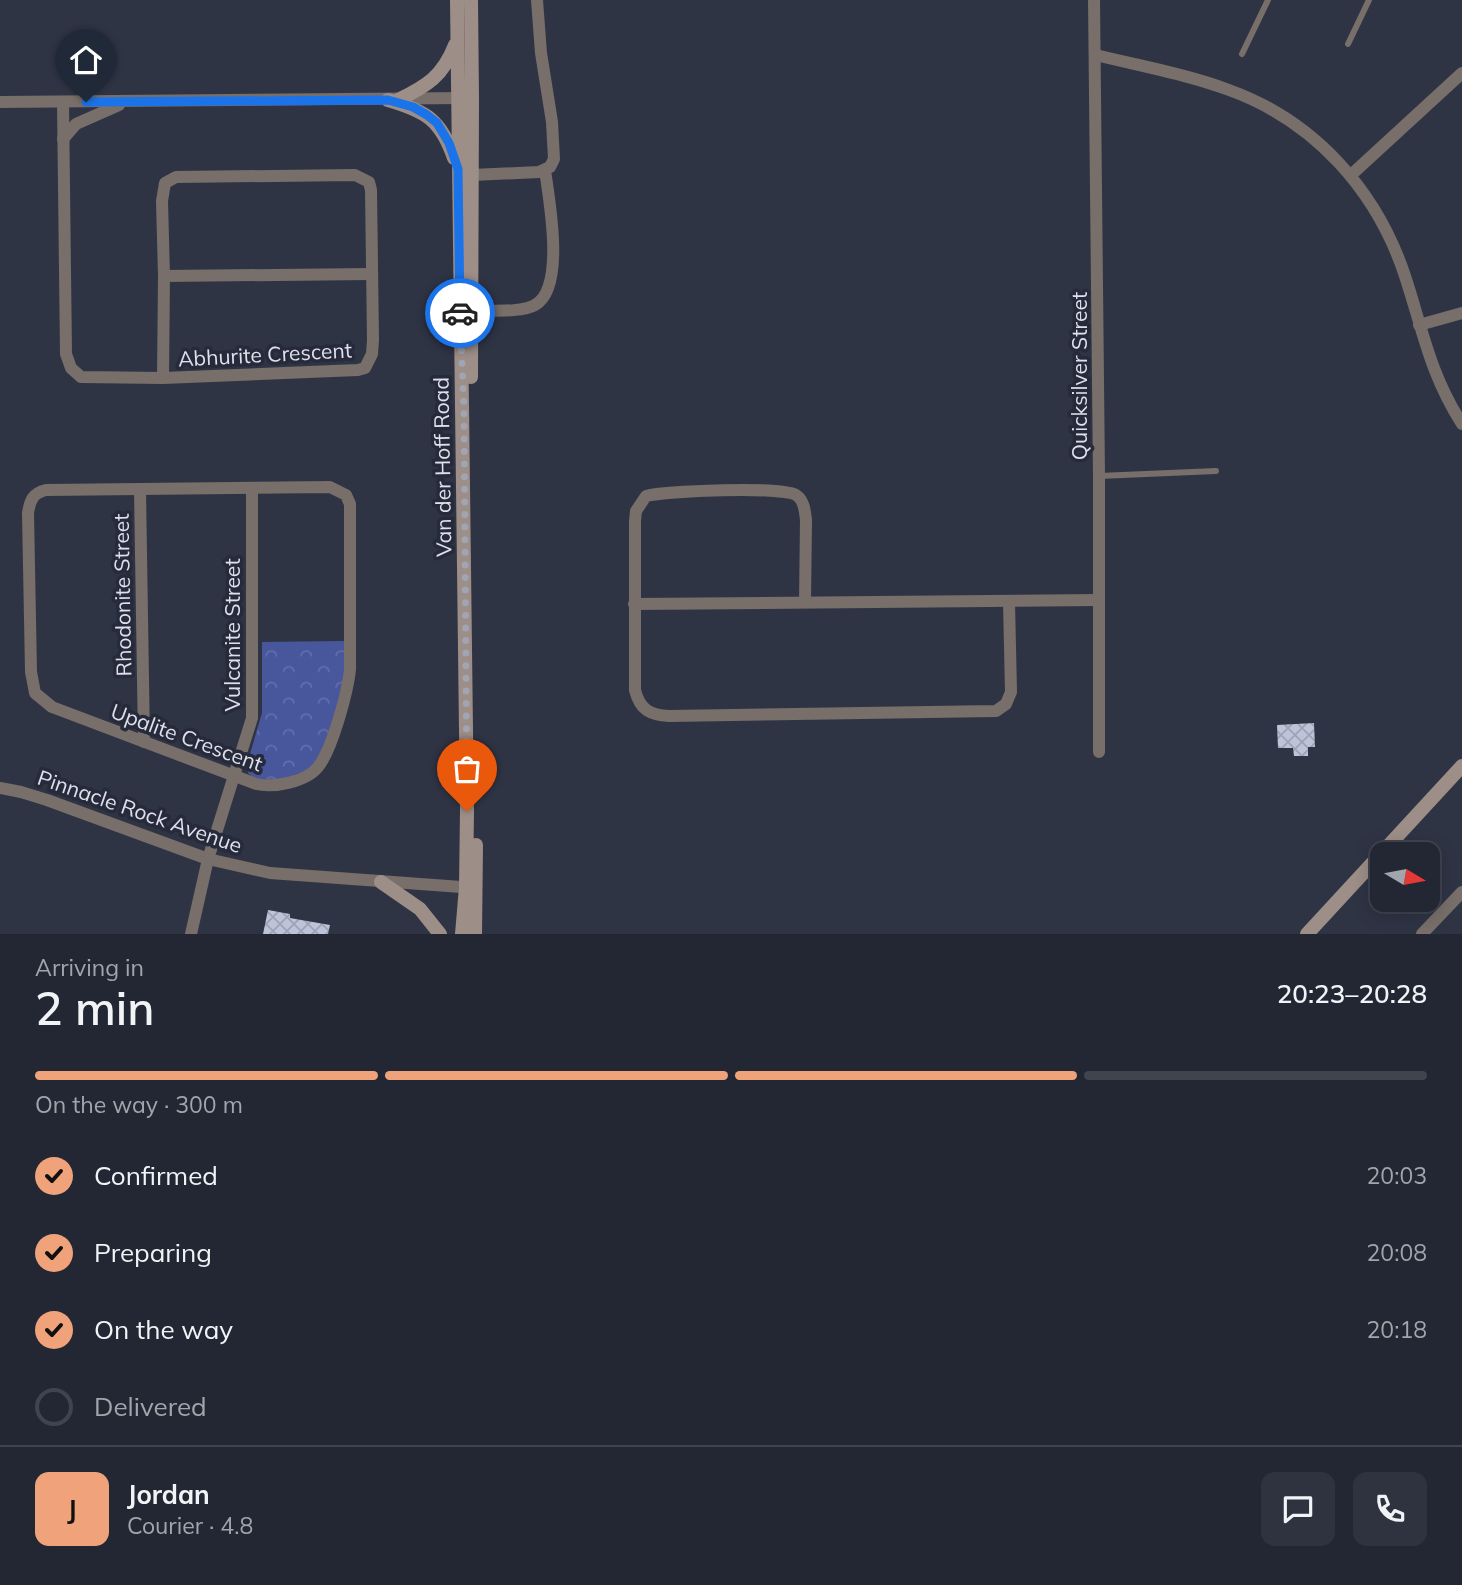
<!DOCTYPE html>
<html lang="en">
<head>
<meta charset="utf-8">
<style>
	body { margin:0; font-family:Mulish,sans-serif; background:#2f3340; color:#f1f3f6; height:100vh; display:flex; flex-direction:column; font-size:26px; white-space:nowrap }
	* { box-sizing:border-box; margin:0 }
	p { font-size:23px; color:#a3a5ac }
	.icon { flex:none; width:38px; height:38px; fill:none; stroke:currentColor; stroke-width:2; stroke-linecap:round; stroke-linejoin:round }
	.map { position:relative; height:934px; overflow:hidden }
	.drawer { display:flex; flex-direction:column; background:#232734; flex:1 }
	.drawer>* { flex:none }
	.needle { width:46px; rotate:100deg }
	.controls { position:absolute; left:1370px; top:842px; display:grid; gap:14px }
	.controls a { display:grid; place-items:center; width:70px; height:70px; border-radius:14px; background:#232734; box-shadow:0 4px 18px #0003,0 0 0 2px #40444f; font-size:35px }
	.pin { position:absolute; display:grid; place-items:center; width:60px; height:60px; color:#fff; margin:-72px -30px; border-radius:50% 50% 50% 0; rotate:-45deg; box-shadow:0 0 7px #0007 }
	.pin .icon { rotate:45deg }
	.courier { position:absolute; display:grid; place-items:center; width:70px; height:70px; margin:-35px; border:5px solid #1a73e8; border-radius:50%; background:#fff; color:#222; box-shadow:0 2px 9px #0007 }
	.headline em { font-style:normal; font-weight:600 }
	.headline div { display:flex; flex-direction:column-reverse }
	.headline { display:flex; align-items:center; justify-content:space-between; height:119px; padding:0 35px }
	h1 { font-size:46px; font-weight:600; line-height:52px }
	.bar { display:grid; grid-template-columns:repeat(4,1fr); gap:10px 7px; align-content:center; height:84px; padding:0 35px }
	.bar i { height:9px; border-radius:5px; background:#40444f }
	.bar .current { background:#f0a27a }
	.bar p { grid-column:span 4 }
	.line { display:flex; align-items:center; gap:18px; padding:0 35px; border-top:2px solid #40444f }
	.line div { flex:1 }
	.round { display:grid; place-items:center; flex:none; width:74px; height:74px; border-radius:14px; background:#2f3340 }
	ol { padding:0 35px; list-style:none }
	li { display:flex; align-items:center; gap:21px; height:77px }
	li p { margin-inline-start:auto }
	li .icon { padding:7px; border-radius:50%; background:#f0a27a; color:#111; stroke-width:4 }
	li:last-child { color:#a3a5ac }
	li i { width:38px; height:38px; border:4px solid #40444f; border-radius:50% }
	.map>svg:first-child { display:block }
</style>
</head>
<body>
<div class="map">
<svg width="1462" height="934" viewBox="0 0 1462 934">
	<defs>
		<pattern id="park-crowns" width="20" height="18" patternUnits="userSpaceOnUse" patternTransform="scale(1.75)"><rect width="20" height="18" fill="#48569c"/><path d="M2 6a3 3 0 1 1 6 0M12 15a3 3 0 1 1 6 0" fill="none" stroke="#626eaa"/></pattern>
		<pattern id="building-cross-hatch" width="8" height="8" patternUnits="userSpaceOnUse" patternTransform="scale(1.75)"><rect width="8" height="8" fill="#bdc3d8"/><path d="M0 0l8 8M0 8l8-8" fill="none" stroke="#9ea3b4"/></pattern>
	</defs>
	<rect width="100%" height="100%" fill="#2f3445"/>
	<polygon fill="url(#park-crowns)" points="345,641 347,670 332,729 319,758 310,769 283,779 256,780 248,773 247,764 262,713 262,642"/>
	<g fill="url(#building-cross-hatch)">
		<polygon points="1314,723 1315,747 1308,747 1308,756 1294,756 1293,748 1278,748 1277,725"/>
		<polygon points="268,910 290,914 290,918 330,925 328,934 263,934"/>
	</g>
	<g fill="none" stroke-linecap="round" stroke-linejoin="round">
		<g stroke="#786e6a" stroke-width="6">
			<polyline points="1348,44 1369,0"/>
			<polyline points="1242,54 1268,0"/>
			<polyline points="1099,476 1216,471"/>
		</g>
		<g stroke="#786e6a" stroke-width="12">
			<polyline points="1094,0 1099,476 1099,752"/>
			<path d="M1096,55C1140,66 1186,74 1229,90C1315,121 1377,191 1405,276C1423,331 1430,374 1462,424"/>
			<polyline points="0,102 465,98"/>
			<polyline points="63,102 66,354 71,368 81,377 163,378 358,370 365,368 372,354 373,340 371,190 369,182 355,175 176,177 165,183 162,201 164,276 163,378"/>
			<polyline points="63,139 76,124 119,105"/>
			<polyline points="472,175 539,172 550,167 554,159 552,122 541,53 537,0"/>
			<polyline points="1351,175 1462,73"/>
			<polyline points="164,276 371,274"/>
			<path d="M471,311C488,310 521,313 535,305C566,288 549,200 545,170"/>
			<polyline points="1419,325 1462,313"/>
			<path d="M330,487L346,495L350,504V669C348,691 332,750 318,767C306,782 274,788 256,784L52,707L35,693L31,672L28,513C30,500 33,493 46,490Z"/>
			<polyline points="140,490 144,742"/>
			<path d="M805,601L806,520C805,511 804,500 796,495C782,486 665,491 646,496L636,511L635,521V690C640,710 650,715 669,716L996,711L1006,704L1011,692L1009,602"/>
			<polyline points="634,604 1098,600"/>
			<polyline points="0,788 21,792 47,800 208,859 270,873 475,888"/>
			<polyline points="191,934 208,859 252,718 252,489"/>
			<polyline points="1422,934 1462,892"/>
		</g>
		<g stroke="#9d8e87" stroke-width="14">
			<polyline points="457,0 467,811 466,887 462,934"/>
			<polyline points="471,0 472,98 471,377"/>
			<path d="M388,100C426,111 441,120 454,158"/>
			<path d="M398,100C427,86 443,76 455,45"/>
			<polyline points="381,882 420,909 440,934"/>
			<polyline points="475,934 476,845"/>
			<polyline points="1307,934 1462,766"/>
		</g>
	</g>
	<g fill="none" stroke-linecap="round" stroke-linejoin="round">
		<polyline stroke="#a1a4b2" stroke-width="7" stroke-dasharray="0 12.6" points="460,313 464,413 467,811"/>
		<polyline stroke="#1a73e8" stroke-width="9" points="86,102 388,100 413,107 427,115 437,123 449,143 458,169 460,313"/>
	</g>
	<g text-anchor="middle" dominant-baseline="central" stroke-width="7" stroke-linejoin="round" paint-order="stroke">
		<g font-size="21" fill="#dee1ec" stroke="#262a3a">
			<text transform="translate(265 354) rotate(-3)">Abhurite Crescent</text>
			<text transform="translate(1079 376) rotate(-90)">Quicksilver Street</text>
			<text transform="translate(442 467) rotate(-91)">Van der Hoff Road</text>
			<text transform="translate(122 595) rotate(-91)">Rhodonite Street</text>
			<text transform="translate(232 635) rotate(-90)">Vulcanite Street</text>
			<text transform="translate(187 737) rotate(20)">Upalite Crescent</text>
			<text transform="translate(140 811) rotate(19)">Pinnacle Rock Avenue</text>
		</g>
	</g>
</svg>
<div class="controls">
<a><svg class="needle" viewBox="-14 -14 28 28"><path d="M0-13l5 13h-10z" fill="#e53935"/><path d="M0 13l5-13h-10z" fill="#a3a5ac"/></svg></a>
</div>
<div class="pin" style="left:467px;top:811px;background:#ea580c"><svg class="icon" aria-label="bag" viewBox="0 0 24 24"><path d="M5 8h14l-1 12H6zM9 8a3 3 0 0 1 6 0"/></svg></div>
<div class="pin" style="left:86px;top:102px;background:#1f2937"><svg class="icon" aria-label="home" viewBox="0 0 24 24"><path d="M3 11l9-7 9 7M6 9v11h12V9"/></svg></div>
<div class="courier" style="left:460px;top:313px"><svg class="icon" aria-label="car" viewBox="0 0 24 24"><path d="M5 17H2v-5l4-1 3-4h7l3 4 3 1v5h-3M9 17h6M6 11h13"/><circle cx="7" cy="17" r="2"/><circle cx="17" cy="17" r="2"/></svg></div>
</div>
<section class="drawer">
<div class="headline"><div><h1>2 min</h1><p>Arriving in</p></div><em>20:23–20:28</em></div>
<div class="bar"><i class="current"></i><i class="current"></i><i class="current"></i><i></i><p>On the way · 300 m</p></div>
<ol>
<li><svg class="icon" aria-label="check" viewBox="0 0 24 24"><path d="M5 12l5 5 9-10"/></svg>Confirmed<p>20:03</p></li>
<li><svg class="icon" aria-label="check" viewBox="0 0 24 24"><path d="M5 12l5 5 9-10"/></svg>Preparing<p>20:08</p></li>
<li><svg class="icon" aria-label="check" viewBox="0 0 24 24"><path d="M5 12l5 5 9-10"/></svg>On the way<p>20:18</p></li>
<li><i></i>Delivered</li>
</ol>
<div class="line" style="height:126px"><b class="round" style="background:#f0a27a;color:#111">J</b><div><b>Jordan</b><p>Courier · 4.8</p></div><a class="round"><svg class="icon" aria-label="chat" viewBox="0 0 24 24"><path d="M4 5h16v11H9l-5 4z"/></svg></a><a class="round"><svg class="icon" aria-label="phone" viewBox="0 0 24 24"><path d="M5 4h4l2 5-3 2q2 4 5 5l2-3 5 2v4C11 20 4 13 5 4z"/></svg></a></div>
</section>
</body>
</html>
